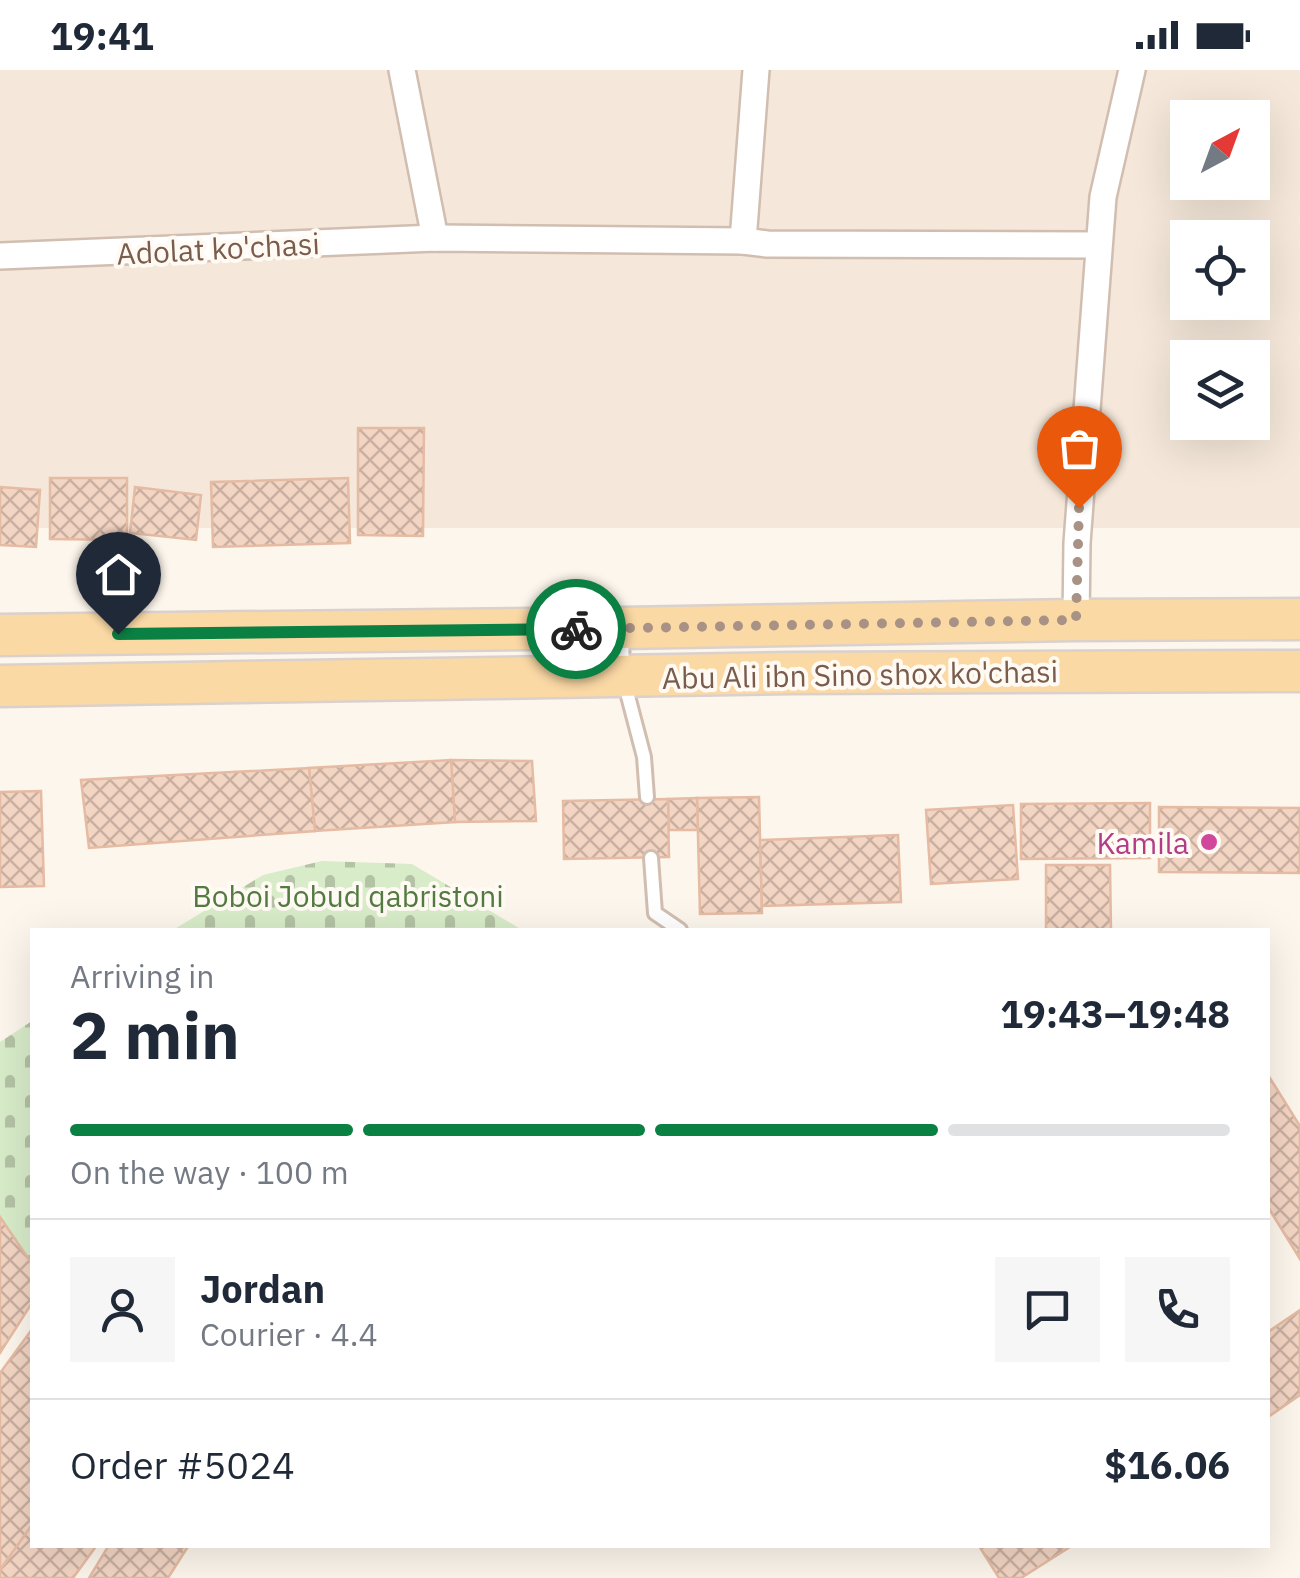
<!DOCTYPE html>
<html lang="en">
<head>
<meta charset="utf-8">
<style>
	body { margin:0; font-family:"IBM Plex Sans",sans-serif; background:#f6f6f7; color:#1f2937; height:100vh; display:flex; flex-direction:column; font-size:38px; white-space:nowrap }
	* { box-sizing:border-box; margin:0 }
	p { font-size:32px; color:#747a83 }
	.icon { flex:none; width:55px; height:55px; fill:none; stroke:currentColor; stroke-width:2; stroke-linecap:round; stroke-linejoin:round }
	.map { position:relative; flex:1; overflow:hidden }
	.sheet { position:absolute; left:30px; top:858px; width:1240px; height:620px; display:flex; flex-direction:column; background:#fff; border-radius:0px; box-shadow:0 10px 40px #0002 }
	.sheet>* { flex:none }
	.needle { width:65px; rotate:41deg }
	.controls { position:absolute; left:1170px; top:30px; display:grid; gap:20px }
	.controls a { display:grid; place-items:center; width:100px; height:100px; border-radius:0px; background:#fff; box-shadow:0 10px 40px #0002; font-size:50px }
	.pin { position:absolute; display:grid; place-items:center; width:85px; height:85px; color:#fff; margin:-102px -42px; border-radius:50% 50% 50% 0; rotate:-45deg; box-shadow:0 0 10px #0007 }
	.pin .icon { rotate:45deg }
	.courier { position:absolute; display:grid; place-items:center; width:100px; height:100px; margin:-50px; border:8px solid #0b8043; border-radius:50%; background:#fff; color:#222; box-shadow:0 2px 12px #0007 }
	.head em { font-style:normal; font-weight:700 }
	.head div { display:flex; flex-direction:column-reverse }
	.head { display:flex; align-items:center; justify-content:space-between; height:170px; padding:0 40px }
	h1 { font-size:65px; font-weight:700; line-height:75px }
	.bar { display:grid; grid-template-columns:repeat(4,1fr); gap:15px 10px; align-content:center; height:120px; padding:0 40px }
	.bar i { height:12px; border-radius:8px; background:#e0e1e3 }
	.bar .selected { background:#0b8043 }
	.bar p { grid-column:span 4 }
	.line { display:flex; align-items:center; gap:25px; padding:0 40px; border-top:2px solid #e0e1e3 }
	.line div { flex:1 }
	.round { display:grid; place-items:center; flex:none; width:105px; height:105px; border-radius:0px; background:#f6f6f7 }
	.status { display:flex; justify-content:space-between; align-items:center; height:70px; padding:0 50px; background:#fff; direction:ltr }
	.status svg { height:28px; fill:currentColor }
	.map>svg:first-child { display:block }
</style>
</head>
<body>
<div class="status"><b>19:41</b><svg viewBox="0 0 49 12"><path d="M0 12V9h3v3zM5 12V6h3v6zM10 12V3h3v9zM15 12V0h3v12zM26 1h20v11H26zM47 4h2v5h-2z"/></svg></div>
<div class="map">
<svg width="1300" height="1508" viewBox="0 0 1300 1508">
	<defs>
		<pattern id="cemetery-stones" width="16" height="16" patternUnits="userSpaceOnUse" patternTransform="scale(2.5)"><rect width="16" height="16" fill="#d8ecc9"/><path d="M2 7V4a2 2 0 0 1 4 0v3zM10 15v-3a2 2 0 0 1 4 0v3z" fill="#b4c2a5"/></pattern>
		<pattern id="building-cross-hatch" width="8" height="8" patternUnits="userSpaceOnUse" patternTransform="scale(2.5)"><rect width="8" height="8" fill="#f3d5c3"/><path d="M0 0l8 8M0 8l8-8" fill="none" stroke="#cab0a1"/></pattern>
	</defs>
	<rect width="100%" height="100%" fill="#fdf6ec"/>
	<path fill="#f5e8da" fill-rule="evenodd" d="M0,0H1300V458H0ZM1188,48H1252V112H1188ZM1188,168H1252V232H1188ZM1188,288H1252V352H1188Z"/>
	<g fill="url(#cemetery-stones)">
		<polygon points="322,791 412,794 522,860 173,860 263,805"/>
		<polygon points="32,951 32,1209 0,1155 0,972"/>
	</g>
	<g fill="url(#building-cross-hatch)" stroke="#e6bba3" stroke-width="2.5">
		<polygon points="358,358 424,358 423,466 358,465"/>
		<polygon points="50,408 127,408 127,470 50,469"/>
		<polygon points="348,408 350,473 213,477 211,412"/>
		<polygon points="0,417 40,420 36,477 0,475"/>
		<polygon points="135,417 201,425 196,470 130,463"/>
		<polygon points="451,690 532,691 536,751 455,752"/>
		<polygon points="451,690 455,752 315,761 309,698"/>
		<polygon points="309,698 315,761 89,778 81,710"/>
		<polygon points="41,721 44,816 0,817 0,722"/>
		<polygon points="759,727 762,843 700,844 697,728"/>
		<polygon points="697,728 698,760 669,760 668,729"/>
		<polygon points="668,729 669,787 564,789 563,731"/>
		<polygon points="1150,733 1150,788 1021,789 1021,734"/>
		<polygon points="1013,735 1018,809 931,814 926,740"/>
		<polygon points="1159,737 1300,738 1300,803 1159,802"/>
		<polygon points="898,765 901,832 762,836 760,770"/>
		<polygon points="1046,795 1110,795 1111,860 1046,860"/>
		<polygon points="1268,1005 1300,1056 1300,1189 1268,1137"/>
		<polygon points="0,1147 32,1194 32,1233 0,1283"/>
		<polygon points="1300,1240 1300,1325 1268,1347 1268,1262"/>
		<polygon points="30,1262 32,1264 32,1455 0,1500 0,1303"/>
		<polygon points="32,1455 32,1475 97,1475 73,1508 0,1508 0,1500"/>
		<polygon points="109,1475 189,1475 168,1508 89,1508"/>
		<polygon points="981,1475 1073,1475 1021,1508 999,1508 979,1476"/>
	</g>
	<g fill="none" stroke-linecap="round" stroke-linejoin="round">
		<defs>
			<g id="lane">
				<polyline points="622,563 623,607 644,687 647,727"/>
				<polyline points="651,788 655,843 680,860"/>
			</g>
			<g id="street">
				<polyline points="402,0 435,168"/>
				<polyline points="743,171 756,0"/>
				<polyline points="0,186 435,168 743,171 767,174 1098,175"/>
				<polyline points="1076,550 1077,473 1103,127 1132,0"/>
			</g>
			<g id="primary">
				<polyline points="0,565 622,558 1076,550 1300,549"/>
				<polyline points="0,616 793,603 1300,601"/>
			</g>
		</defs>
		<use href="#lane" stroke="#d1beb0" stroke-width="18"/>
		<use href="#street" stroke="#d1beb0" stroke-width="30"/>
		<use href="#primary" stroke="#dad1cd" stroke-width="45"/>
		<use href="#lane" stroke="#fff" stroke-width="12"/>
		<use href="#street" stroke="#fff" stroke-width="25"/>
		<use href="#primary" stroke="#fbd9a5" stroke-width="40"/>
	</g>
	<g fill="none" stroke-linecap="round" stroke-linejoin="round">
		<polyline stroke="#a89285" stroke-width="10" stroke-dasharray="0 18" points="576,559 1076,550 1079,438"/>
		<polyline stroke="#0b8043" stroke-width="12" points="118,564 576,559"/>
	</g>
	<circle fill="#d1479c" stroke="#fffaf3" stroke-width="4" cx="1209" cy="772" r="10"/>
	<g text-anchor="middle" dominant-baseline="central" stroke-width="8" stroke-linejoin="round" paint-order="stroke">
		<g font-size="30" fill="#7a5c4d" stroke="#fffaf3">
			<text transform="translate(218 178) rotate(-3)">Adolat ko'chasi</text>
			<text transform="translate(860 604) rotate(-1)">Abu Ali ibn Sino shox ko'chasi</text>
		</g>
		<g font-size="30" fill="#b23c85" stroke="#fffaf3" text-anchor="end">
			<text x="1189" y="772">Kamila</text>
		</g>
		<g font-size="30" fill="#537a41" stroke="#fffaf3">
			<text x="348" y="825">Boboi Jobud qabristoni</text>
		</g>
	</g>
</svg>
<div class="controls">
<a><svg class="needle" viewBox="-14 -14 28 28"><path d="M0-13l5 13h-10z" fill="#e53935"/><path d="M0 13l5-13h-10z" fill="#747a83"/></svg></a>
<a><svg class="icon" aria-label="locate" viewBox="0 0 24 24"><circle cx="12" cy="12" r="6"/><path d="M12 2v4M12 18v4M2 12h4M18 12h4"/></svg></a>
<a><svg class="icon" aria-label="layers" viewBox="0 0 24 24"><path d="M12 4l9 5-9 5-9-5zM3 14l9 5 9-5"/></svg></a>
</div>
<div class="pin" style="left:1079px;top:438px;background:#ea580c"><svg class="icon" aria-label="bag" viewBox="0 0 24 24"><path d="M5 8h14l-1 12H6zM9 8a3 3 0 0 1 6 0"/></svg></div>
<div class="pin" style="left:118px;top:564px;background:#1f2937"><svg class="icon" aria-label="home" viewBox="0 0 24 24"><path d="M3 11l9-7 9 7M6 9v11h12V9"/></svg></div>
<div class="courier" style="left:576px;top:559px"><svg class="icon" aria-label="bike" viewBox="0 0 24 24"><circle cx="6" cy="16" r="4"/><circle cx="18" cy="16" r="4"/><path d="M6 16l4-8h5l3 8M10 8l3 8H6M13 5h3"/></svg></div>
<section class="sheet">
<div class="head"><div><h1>2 min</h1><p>Arriving in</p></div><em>19:43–19:48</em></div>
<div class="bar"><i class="selected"></i><i class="selected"></i><i class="selected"></i><i></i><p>On the way · 100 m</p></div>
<div class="line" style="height:180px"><a class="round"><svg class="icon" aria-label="person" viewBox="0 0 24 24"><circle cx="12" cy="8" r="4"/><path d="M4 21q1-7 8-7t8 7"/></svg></a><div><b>Jordan</b><p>Courier · 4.4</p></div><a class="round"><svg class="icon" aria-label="chat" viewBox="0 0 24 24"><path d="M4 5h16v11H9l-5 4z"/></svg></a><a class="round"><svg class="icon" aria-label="phone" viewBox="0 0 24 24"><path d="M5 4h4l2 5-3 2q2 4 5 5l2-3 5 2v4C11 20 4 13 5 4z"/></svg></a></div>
<div class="line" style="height:130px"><div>Order #5024</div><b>$16.06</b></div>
</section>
</div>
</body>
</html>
